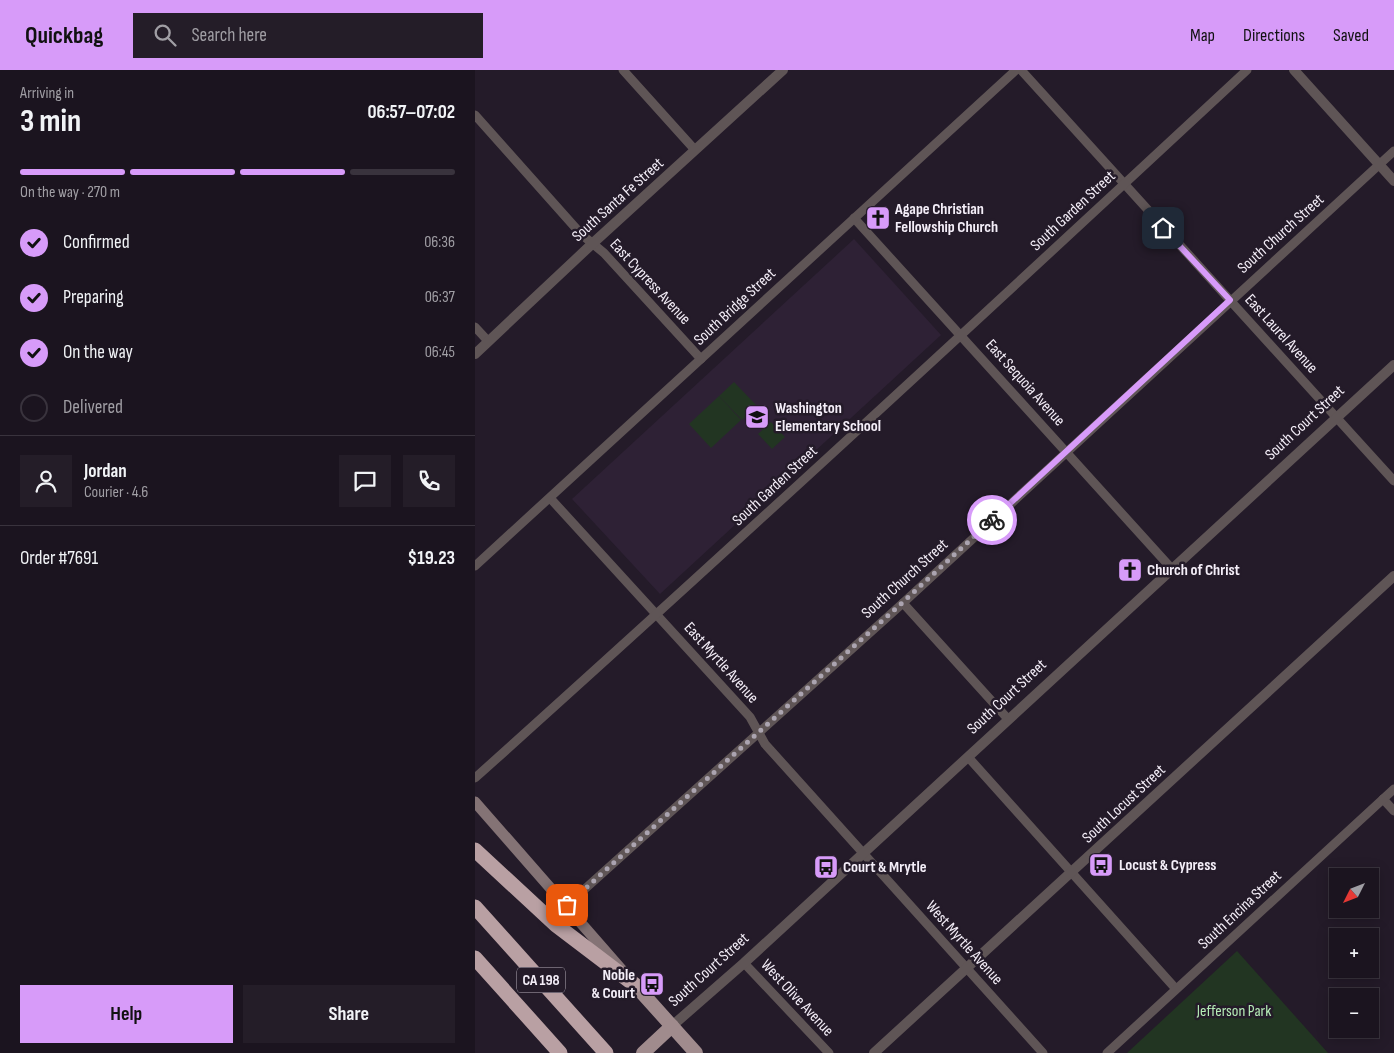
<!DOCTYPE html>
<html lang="en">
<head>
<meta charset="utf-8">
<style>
	body { margin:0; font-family:"Sofia Sans Condensed",sans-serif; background:#241d28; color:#f1f3f6; height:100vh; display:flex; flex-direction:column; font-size:19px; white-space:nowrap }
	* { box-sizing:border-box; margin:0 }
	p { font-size:16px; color:#a09ea4 }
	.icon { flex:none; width:28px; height:28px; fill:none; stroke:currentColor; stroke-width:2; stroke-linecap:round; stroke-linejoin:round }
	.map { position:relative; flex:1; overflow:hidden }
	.drawer { display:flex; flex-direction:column; background:#1b141f; width:475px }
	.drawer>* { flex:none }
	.needle { width:32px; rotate:228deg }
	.controls { position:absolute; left:854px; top:798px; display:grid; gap:10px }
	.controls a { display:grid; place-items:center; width:50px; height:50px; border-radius:0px; background:#1b141f; box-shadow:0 2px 12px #0003,0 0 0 1px #39333d; font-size:25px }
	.pin { position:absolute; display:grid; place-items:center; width:42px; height:42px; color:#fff; margin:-21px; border-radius:10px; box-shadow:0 2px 8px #0006 }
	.courier { position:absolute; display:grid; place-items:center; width:50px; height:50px; margin:-25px; border:4px solid #d79bf9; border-radius:50%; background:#fff; color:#222; box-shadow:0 1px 6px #0007 }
	.head em { font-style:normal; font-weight:700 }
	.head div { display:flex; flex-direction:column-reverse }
	.head { display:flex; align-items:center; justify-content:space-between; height:85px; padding:0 20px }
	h1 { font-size:32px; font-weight:700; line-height:38px }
	.bar { display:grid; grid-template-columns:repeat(4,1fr); gap:8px 5px; align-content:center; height:60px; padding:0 20px }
	.bar i { height:6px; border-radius:4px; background:#39333d }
	.bar .current { background:#d79bf9 }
	.bar p { grid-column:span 4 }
	.line { display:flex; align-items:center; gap:12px; padding:0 20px; border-top:1px solid #39333d }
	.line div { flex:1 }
	.round { display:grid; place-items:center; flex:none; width:52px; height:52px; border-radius:0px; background:#241d28 }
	ol { padding:0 20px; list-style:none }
	li { display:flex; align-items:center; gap:15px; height:55px }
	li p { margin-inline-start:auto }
	li .icon { padding:5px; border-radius:50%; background:#d79bf9; color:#111; stroke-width:4 }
	li:last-child { color:#a09ea4 }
	li i { width:28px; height:28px; border:2px solid #39333d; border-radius:50% }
	.primary-button { display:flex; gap:10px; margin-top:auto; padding:10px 20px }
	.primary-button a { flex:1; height:58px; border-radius:0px; background:#d79bf9; color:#111; font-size:20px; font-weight:700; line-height:58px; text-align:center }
	.primary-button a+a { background:#241d28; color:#f1f3f6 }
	header { display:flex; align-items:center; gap:30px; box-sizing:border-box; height:70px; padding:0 25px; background:#d79bf9; color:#111 }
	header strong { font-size:24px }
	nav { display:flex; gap:28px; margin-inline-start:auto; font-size:18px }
	.search { width:350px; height:45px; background:#241d28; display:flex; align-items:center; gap:12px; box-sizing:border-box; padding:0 18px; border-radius:0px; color:#a09ea4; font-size:19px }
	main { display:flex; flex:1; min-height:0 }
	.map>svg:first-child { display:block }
</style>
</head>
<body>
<header>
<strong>Quickbag</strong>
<div class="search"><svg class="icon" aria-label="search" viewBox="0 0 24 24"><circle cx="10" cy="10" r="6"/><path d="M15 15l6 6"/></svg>Search here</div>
<nav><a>Map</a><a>Directions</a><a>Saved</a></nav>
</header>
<main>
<section class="drawer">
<div class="head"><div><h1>3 min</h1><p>Arriving in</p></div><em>06:57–07:02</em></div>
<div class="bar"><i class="current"></i><i class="current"></i><i class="current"></i><i></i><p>On the way · 270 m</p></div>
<ol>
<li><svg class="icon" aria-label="check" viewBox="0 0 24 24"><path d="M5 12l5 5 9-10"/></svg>Confirmed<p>06:36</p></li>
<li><svg class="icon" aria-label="check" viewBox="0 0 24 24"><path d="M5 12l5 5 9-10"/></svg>Preparing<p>06:37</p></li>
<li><svg class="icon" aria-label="check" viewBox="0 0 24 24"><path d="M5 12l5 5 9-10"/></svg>On the way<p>06:45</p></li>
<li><i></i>Delivered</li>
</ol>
<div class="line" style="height:90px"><a class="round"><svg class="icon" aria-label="person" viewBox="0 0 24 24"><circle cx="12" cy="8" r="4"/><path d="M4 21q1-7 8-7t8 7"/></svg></a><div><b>Jordan</b><p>Courier · 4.6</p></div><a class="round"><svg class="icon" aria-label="chat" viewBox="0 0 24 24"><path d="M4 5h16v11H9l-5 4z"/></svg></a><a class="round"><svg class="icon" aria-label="phone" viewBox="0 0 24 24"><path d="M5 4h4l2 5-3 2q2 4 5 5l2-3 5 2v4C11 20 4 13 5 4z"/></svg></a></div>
<div class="line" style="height:65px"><div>Order #7691</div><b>$19.23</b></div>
<div class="primary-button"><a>Help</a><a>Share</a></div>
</section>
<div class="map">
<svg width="919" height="983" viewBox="0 0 919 983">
	<rect width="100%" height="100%" fill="#241b29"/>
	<polygon fill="#2e2135" points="379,169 466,265 185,524 97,429"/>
	<g fill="#223522">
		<polygon points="259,312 282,336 267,350 244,326"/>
		<polygon points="244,326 266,350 236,378 214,354"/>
		<polygon points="296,352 310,367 297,379 283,364"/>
		<polygon points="762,881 853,983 652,983"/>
	</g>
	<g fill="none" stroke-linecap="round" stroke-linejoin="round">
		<g stroke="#5f5556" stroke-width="9">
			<polyline points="148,0 220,80"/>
			<polyline points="546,0 919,411"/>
			<polyline points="0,45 106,164 129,183 226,289"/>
			<polyline points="379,148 697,499"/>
			<polyline points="0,257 13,271"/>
			<polyline points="75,428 275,647 290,674 568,983"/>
			<polyline points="0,496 541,0"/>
			<polyline points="428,533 533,649"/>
			<polyline points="493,687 701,919"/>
			<path d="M0,708C260,475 516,238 772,0"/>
			<polyline points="908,729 919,741"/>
			<polyline points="92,835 428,533 919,81"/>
			<polyline points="269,893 354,983"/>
			<polyline points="632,983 919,719"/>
		</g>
		<g stroke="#5f5556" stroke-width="10">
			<polyline points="819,0 919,111"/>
			<polyline points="0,284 117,174 308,0"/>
			<polyline points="197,956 269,893 919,295"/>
			<polyline points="399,983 919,506"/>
		</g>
		<polyline stroke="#847375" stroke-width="11" points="0,732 147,900"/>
		<g stroke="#a08b8d" stroke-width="14">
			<polyline points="160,915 221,983"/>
			<polyline points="168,983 197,956"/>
		</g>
		<g stroke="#b9a0a3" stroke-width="15">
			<polyline points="0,780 81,855 160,915"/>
			<polyline points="0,837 131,983"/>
			<polyline points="0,888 85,983"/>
		</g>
	</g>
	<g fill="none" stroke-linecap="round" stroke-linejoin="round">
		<polyline stroke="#aba4b0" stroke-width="5" stroke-dasharray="0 9" points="92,835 428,532 517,450"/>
		<polyline stroke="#d79bf9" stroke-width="6" points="517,450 755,230 688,158"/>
	</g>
	<defs>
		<symbol id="church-square" viewBox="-11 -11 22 22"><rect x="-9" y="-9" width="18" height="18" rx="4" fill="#d79bf9" stroke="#241b29"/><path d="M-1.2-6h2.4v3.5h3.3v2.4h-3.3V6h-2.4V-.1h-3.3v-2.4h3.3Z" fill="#111"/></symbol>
		<symbol id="school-square" viewBox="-11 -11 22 22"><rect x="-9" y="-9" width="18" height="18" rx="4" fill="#d79bf9" stroke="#241b29"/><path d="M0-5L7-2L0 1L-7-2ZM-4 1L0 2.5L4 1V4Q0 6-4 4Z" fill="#111"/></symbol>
		<symbol id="bus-square" viewBox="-11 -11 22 22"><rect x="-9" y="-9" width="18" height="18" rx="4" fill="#d79bf9" stroke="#241b29"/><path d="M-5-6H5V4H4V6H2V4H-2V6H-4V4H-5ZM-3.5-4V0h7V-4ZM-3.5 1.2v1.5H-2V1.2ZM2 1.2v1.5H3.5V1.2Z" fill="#111"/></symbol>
	</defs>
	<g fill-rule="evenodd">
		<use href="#church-square" x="389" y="134" width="28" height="28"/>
		<use href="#school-square" x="268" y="333" width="28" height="28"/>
		<use href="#church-square" x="641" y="486" width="28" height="28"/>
		<use href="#bus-square" x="612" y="781" width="28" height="28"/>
		<use href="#bus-square" x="337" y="783" width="28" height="28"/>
		<use href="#bus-square" x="163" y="900" width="28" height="28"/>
	</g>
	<g text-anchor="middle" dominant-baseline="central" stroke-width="5" stroke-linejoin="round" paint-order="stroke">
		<rect fill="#241b29" stroke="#b6afba" stroke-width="1" x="42" y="897.5" width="48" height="25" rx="4"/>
		<g font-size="15" font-weight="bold" fill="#f4eef8">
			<text x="66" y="910">CA 198</text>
		</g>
		<g font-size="16" fill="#f4eef8" stroke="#241b29">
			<text transform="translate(143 130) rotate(-42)">South Santa Fe Street</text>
			<text transform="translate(598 141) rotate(-43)">South Garden Street</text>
			<text transform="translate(806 164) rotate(-42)">South Church Street</text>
			<text transform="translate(175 212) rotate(47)">East Cypress Avenue</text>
			<text transform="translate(260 237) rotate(-43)">South Bridge Street</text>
			<text transform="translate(806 264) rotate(48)">East Laurel Avenue</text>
			<text transform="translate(550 313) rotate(48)">East Sequoia Avenue</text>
			<text transform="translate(830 353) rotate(-43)">South Court Street</text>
			<text transform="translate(300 416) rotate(-43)">South Garden Street</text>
			<text transform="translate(430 509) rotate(-42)">South Church Street</text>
			<text transform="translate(246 593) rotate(48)">East Myrtle Avenue</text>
			<text transform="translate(532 627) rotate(-43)">South Court Street</text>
			<text transform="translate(649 734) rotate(-43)">South Locust Street</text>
			<text transform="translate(765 840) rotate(-43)">South Encina Street</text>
			<text transform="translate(489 873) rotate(48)">West Myrtle Avenue</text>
			<text transform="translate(234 900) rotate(-42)">South Court Street</text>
			<text transform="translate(322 928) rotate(47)">West Olive Avenue</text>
		</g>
		<g font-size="16" font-weight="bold" fill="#f4eef8" stroke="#241b29" text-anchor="start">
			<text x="420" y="139">Agape Christian<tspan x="420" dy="18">Fellowship Church</tspan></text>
			<text x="300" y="338">Washington<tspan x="300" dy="18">Elementary School</tspan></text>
			<text x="672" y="500">Church of Christ</text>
			<text x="644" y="795">Locust &amp; Cypress</text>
			<text x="368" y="797">Court &amp; Mrytle</text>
			<text x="160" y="905" text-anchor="end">Noble<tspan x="160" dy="18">&amp; Court</tspan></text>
		</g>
		<g font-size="16" fill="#b5ecb6" stroke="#241b29">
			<text x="759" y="941">Jefferson Park</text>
		</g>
	</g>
</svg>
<div class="controls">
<a><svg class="needle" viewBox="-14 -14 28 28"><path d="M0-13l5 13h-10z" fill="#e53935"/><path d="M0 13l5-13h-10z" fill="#a09ea4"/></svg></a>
<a>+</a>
<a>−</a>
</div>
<div class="pin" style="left:92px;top:835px;background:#ea580c"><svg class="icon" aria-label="bag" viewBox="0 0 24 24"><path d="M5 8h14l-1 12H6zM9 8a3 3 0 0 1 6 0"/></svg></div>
<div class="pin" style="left:688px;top:158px;background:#1f2937"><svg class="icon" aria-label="home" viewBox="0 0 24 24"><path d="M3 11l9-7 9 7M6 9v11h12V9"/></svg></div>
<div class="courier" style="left:517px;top:450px"><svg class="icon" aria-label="bike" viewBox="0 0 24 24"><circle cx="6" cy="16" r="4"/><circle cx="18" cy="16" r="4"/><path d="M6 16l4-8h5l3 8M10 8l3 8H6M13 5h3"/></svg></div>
</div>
</main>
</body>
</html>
